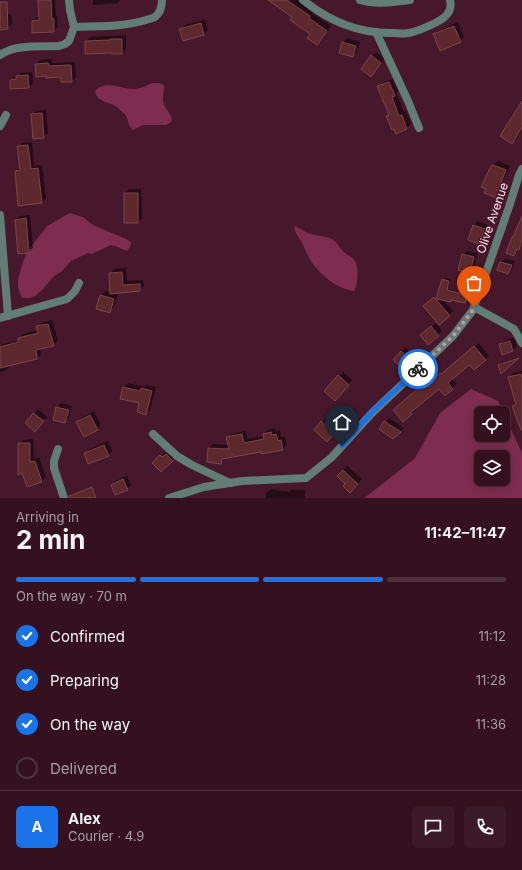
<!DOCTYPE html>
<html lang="en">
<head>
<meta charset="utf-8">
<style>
	body { margin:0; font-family:Inter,sans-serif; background:#3d1a29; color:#f1f3f6; height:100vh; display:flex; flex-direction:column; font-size:15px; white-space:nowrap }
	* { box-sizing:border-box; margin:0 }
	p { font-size:13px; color:#aa9da5 }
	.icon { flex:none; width:22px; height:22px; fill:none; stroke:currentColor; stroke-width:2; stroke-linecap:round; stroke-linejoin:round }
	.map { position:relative; height:498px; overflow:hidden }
	.sheet { display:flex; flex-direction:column; background:#351120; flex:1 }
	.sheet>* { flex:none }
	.tools { position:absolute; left:474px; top:406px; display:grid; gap:8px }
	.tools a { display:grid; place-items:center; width:36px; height:36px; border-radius:6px; background:#351120; box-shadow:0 2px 10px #0003,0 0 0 1px #4f313e; font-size:20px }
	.pin { position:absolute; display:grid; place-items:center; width:34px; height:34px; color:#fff; margin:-41px -17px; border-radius:50% 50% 50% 0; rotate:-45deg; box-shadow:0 0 4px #0007 }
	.pin .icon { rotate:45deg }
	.courier { position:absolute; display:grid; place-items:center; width:40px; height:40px; margin:-20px; border:3px solid #1a73e8; border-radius:50%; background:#fff; color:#222; box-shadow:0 1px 5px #0007 }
	.headline em { font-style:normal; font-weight:700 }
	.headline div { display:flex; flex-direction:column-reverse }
	.headline { display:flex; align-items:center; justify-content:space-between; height:68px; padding:0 16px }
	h1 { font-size:26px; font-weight:700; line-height:30px }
	.bar { display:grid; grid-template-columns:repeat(4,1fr); gap:6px 4px; align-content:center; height:48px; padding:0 16px }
	.bar i { height:5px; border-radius:3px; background:#4f313e }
	.bar .on { background:#1a73e8 }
	.bar p { grid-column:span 4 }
	.line { display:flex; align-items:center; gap:10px; padding:0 16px; border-top:1px solid #4f313e }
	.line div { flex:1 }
	.round { display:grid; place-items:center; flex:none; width:42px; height:42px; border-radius:6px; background:#3d1a29 }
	ol { padding:0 16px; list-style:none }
	li { display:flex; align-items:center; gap:12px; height:44px }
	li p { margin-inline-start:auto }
	li .icon { padding:4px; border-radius:50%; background:#1a73e8; color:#fff; stroke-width:4 }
	li:last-child { color:#aa9da5 }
	li i { width:22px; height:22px; border:2px solid #4f313e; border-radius:50% }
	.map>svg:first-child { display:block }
</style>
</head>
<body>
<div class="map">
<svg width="522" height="498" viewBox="0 0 522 498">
	<rect width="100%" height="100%" fill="#47172b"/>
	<g fill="#7e2d4f" fill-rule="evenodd">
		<path d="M153,83H159L164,85C165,91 162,96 163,101C164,108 170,112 172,119L171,122L166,125H143L133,130C128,126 129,122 126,116C124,113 120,110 117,107C109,101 97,103 95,91C106,79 122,90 135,89C141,89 147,85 153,83Z"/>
		<polygon points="70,213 83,217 93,225 126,239 131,242 131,245 127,251 115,246 111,245 92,254 88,253 71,261 62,271 53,277 43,289 35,296 30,298 22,298 18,288 18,279 23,262 27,252 47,226"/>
		<path d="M294,226C300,228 303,231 308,233C316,236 325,236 332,239C337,242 339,247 343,251C346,254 352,257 355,261C359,267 358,285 354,291C336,289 318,273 309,258C306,253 305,248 302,243C299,237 295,234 294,226Z"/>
		<path d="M471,389L498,401L522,453V498H364L385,482L415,458L440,413ZM481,413H503V435H481ZM481,457H503V479H481Z"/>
	</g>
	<g fill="#0007" fill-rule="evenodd">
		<polygon points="39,0 55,0 56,16 57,16 58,27 54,31 33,32 33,21 37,17 40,17"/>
		<polygon points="93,0 121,0 118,3 93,5"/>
		<polygon points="270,0 297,0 314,12 312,13 331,26 321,40 317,44 311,34 294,17"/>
		<polygon points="0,14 11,14 12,24 8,28 0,28"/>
		<polygon points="205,20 208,30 204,34 181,29 185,25"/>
		<polygon points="458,22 464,37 460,41 434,35 438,31"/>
		<polygon points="126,35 126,49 122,53 112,53 86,41 90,37"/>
		<polygon points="347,38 360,42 357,52 353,56 343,42"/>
		<polygon points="376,52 385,59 375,71 372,56"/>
		<polygon points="52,59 52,63 75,62 76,77 72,81 62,81 62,76 47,75 36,64 40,60"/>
		<polygon points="32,72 33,83 29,87 11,88 11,80 15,76 18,76 21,73"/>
		<polygon points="393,79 398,91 396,93 404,112 406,111 411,124 407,128 396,132 387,116 389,114 379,87 383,83"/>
		<polygon points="522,102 522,127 520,130 521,131 516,139 512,143 519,108 518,107"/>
		<polygon points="46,110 48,133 44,137 32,115 36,111"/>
		<polygon points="32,142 34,166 42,165 46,198 42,202 16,171 20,167 18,147 22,143"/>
		<polygon points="498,161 510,166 502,183 507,185 503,194 499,198 492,166"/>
		<polygon points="129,189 141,189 142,218 138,222 125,193"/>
		<polygon points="30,215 33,248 28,252 16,220 20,216"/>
		<polygon points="522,219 522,245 514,255 515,235"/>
		<polygon points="478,221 488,225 483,239 479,243 469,239 474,225"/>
		<polygon points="467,251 477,253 474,268 470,272 463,255"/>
		<polygon points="505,259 515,261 512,269 508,273 501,263"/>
		<polygon points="126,268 127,281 143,280 144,286 140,290 111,293 110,273 114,269"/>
		<polygon points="444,278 451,279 448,289 468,293 467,300 465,302 452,300 450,301 443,300 453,311 449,315 429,302 439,294 443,279"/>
		<polygon points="105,291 118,295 113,308 109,312 97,308 101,295"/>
		<path d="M52,320L58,341L54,345L40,349L41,354L37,358L9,365V367L5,371L0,372V345L19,340V338L23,334L38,330V327L41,323ZM35,345L38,356H36Z"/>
		<polygon points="436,323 442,331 428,343 426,331"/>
		<polygon points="514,337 517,346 513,350 503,353 500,345 504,341"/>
		<polygon points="479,343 489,356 485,360 470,364 452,378 457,384 453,388 445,394 439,387 414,408 415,410 403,420 399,406 427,382 428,384 445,370 446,371"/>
		<polygon points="405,348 415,356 404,368 394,360"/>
		<polygon points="518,358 502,373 499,365 501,363"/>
		<polygon points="522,371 522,422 513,406 517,403 509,378 513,373"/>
		<polygon points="343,372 352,380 339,396 325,391"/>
		<polygon points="128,383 144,387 146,385 156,387 150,410 146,414 140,403 122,398 124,387"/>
		<polygon points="61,403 72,406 69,418 65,422 57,408"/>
		<polygon points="38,409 47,417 39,426 26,423"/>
		<polygon points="94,411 101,425 97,429 77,422 81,418"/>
		<polygon points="326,418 338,429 327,440 315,430"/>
		<polygon points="389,418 404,428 393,437 380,429"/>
		<polygon points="275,428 276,431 280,430 281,437 285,437 287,445 283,449 262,453 262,450 225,458 221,463 208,461 209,448 213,444 229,445 228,438 232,434 246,431 247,439 264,436 264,434 268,430"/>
		<polygon points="33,439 34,459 39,457 46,477 42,481 28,486 19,444 23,440"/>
		<polygon points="108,441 112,451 108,455 85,453 89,449"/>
		<polygon points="170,451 176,456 161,471 154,463 165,452 167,454"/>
		<polygon points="347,466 362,479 350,491 346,484 338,476"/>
		<polygon points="127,476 131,485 127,489 112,485 116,481"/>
		<polygon points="271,489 289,492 291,490 305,490 305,497 304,498 266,498 266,493"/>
	</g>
	<g fill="#5e292e" stroke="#7d4548">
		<polygon points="38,0 51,0 52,19 54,19 54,32 32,33 32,21 39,20"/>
		<polygon points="268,0 287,0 310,16 309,18 327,31 317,45 307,38 310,34 290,20 292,17"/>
		<polygon points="0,2 7,2 8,29 0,30"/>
		<polygon points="201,23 204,35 183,41 179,29"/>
		<polygon points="454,26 461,42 440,51 433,34"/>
		<polygon points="110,39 122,39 122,54 111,54 111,53 85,54 85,41 110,40"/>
		<polygon points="342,42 356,46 353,57 339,53"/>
		<polygon points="371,55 381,63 371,77 361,69"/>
		<polygon points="48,63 49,66 71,65 72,82 61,82 61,77 46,78 46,76 36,77 35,64"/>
		<polygon points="28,75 29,88 10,89 10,80 16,79 16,76"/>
		<polygon points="389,82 395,96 392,97 399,116 402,115 407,129 396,134 394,129 392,130 386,116 389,115 377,86"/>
		<polygon points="522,101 522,127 512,144 500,136"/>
		<polygon points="42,113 44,138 33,139 31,114"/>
		<polygon points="28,145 31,169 38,168 42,203 18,206 15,171 20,170 17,146"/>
		<polygon points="493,165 506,170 499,188 503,190 499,199 484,193 486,189 481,187 491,166 492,166"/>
		<rect x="124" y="193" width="14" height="30"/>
		<polygon points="522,216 522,239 519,250 517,249 514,256 506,253 512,237 513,237"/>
		<polygon points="26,218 29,253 18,254 15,220"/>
		<polygon points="473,225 485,229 479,244 468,240"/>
		<polygon points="462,254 474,257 470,273 458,270"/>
		<polygon points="500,262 512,265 508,274 497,270"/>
		<polygon points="122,272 123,285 140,284 140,291 110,294 109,273"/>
		<polygon points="442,279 449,281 447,290 467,295 465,303 451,300 451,302 436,299"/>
		<polygon points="100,295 114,299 110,313 96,309"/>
		<polygon points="434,297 450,316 439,325 423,306"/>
		<polygon points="48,324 54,346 36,350 37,359 0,368 0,347 18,342 18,338 38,333 36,326"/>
		<polygon points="431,326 439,336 428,345 420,335"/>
		<polygon points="510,341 513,351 502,355 499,344"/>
		<polygon points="474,346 486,360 474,370 469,365 448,383 453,389 445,396 439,389 410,413 412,414 403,422 393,410 422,385 424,387 440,373 441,374"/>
		<polygon points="401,351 412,361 404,370 393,360"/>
		<polygon points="519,358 501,374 498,365"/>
		<polygon points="521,374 522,378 522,430 521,430 512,406 516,405 508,377"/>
		<polygon points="338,375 349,385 335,401 324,391"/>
		<polygon points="123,387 140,391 141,388 152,391 146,415 137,412 139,403 120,399"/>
		<polygon points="56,407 69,410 65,423 53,420"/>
		<polygon points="33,413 44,421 35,432 25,423"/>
		<polygon points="90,415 98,430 84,437 76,422"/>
		<polygon points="321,421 335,433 327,442 314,430"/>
		<polygon points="384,421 401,432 393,439 379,429"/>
		<polygon points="271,432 272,435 276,434 278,441 281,440 283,450 261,454 261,452 222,459 221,464 207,462 208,448 229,449 226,437 242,434 244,443 264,439 263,434"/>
		<polygon points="18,443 30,443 30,462 35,461 42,482 27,487 22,473 18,475"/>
		<polygon points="104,445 109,456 88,464 84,453"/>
		<polygon points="166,454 173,461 161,472 152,463 160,455 162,457"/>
		<polygon points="343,470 358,484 350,493 343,486 345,484 337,476"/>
		<polygon points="123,479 128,490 115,495 111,485"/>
		<polygon points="92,487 96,498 69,498 69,496"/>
	</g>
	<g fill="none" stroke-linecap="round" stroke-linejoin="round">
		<g stroke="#617d76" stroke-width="8">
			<path d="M303,0C330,22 359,34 394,33C399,33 404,34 409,33C418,31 427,27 435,23C445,18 453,12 450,0"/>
			<path d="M360,0C376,5 393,2 410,0"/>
			<path d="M74,27C98,26 123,27 146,20C149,19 153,18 155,17C160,13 162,6 162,0"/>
			<polyline points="376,32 408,101 419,128"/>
			<path d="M0,55C15,44 41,47 59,46L65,44L69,41L74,27L70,10L69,0"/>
			<polyline points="0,126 6,115"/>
			<polyline points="0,215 8,316"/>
			<polyline points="474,307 514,329 522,343"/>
			<polyline points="0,318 67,299 75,291 79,283"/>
			<polyline points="153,434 177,456 192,465 230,483"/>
			<polyline points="58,449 54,461 54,468 64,498"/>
		</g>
		<polyline stroke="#617d76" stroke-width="8" points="169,498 204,487 242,481 306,478 332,457 372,413 453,336 473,310 510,204 519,175 522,169"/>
	</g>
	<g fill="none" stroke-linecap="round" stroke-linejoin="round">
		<polyline stroke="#bd9ba7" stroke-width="4" stroke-dasharray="0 7.2" points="418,369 453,336 473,310 474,307"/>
		<polyline stroke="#1a73e8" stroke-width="5" points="342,446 372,412 418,369"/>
	</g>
	<g text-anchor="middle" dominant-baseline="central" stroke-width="3" stroke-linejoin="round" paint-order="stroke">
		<g font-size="12" fill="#fce2ea" stroke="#47172b">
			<text transform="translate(492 218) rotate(-71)">Olive Avenue</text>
		</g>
	</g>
</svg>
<div class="tools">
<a><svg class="icon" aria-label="locate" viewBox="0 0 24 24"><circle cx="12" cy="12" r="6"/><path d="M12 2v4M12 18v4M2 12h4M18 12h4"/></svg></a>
<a><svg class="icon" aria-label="layers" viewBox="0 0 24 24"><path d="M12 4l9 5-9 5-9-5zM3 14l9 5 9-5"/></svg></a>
</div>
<div class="pin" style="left:474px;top:307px;background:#ea580c"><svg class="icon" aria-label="bag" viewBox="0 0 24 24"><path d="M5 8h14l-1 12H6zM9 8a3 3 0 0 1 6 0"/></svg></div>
<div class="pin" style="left:342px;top:446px;background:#1f2937"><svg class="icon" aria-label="home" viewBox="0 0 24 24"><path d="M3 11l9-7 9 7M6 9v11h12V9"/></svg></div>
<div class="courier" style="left:418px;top:369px"><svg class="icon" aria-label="bike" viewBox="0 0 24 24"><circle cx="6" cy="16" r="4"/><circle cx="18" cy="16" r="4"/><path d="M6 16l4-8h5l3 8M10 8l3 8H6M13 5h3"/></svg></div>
</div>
<section class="sheet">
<div class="headline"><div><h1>2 min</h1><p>Arriving in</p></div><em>11:42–11:47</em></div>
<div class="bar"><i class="on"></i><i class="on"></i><i class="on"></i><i></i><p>On the way · 70 m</p></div>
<ol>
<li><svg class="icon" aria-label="check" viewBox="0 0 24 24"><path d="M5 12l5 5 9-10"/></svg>Confirmed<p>11:12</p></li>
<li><svg class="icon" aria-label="check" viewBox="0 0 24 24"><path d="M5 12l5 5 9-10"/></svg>Preparing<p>11:28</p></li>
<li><svg class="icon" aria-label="check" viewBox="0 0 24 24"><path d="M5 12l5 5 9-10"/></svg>On the way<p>11:36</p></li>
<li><i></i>Delivered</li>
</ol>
<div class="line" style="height:72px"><b class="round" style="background:#1a73e8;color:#fff">A</b><div><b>Alex</b><p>Courier · 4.9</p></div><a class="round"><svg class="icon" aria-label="chat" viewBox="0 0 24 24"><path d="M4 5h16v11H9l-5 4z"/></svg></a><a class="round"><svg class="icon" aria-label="phone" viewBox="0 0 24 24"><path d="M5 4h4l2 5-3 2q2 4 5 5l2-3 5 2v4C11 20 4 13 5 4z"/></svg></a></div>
</section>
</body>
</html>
